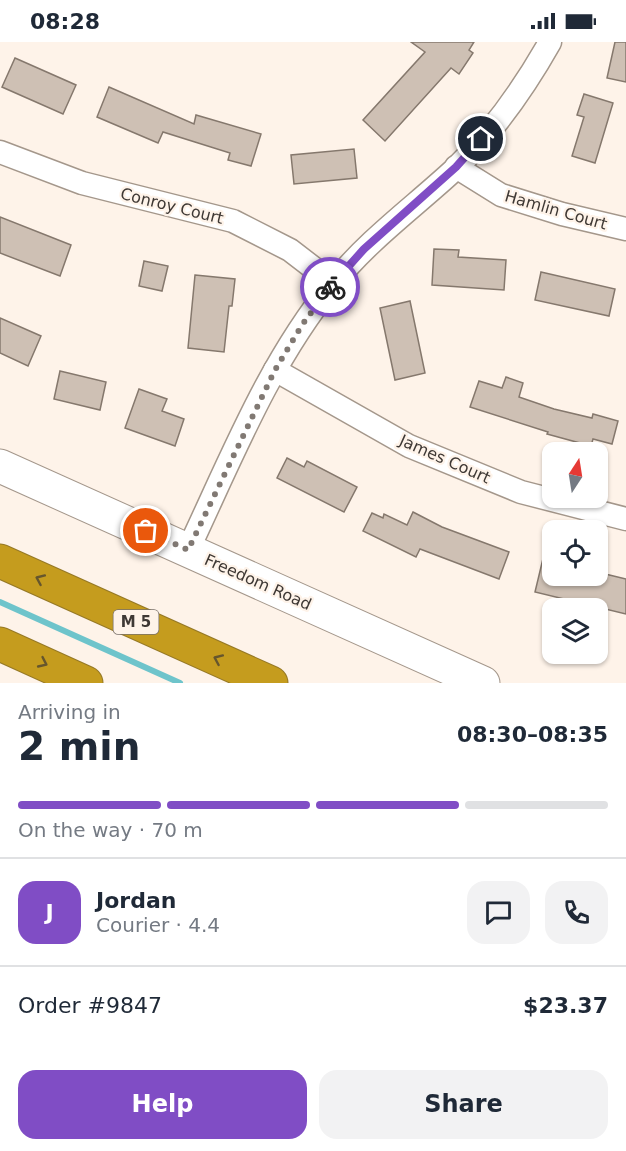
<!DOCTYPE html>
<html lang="en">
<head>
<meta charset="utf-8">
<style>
	body { margin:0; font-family:"DejaVu Sans",sans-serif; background:#f2f2f3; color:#1f2937; height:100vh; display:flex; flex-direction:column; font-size:22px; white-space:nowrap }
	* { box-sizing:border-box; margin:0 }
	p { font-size:20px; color:#747a83 }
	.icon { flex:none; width:33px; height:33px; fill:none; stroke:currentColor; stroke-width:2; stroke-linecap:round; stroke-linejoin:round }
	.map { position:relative; height:641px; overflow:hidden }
	.panel { display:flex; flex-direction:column; background:#fff; flex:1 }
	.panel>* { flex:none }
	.needle { width:39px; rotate:12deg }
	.fabs { position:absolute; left:542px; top:400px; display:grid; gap:12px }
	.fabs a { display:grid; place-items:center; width:66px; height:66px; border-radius:12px; background:#fff; box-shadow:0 2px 4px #0004; font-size:30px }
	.pin { position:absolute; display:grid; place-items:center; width:51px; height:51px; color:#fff; margin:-26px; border:3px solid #fff; border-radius:50%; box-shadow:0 2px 6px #0007 }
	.courier { position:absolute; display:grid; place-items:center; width:60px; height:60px; margin:-30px; border:4px solid #804dc5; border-radius:50%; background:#fff; color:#222; box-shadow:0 2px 8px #0007 }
	.head em { font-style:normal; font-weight:800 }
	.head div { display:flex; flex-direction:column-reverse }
	.head { display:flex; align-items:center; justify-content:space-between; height:102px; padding:0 18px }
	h1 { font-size:39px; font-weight:800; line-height:45px }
	.bar { display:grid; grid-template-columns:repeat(4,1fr); gap:9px 6px; align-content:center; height:72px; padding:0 18px }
	.bar i { height:8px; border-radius:4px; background:#e0e1e3 }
	.bar .on { background:#804dc5 }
	.bar p { grid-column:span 4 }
	.line { display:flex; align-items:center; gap:15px; padding:0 18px; border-top:2px solid #e0e1e3 }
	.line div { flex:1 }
	.round { display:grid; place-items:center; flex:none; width:63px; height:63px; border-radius:18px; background:#f2f2f3 }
	.action { display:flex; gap:12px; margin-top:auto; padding:12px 18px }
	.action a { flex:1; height:69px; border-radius:18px; background:#804dc5; color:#fff; font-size:24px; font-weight:800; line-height:69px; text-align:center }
	.action a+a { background:#f2f2f3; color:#1f2937 }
	.status { display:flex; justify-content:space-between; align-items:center; height:42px; padding:0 30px; background:#fff; direction:ltr }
	.status svg { height:16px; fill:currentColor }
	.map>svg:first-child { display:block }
</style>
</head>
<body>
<div class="status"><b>08:28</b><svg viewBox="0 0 49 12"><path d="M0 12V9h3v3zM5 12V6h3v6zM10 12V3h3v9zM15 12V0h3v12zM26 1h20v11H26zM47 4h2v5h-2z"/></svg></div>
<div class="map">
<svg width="626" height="641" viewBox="0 0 626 641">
	<rect width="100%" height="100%" fill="#fef3e9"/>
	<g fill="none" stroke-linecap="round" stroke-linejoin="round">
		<polyline stroke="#6ec4cb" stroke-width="6" points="0,560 180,641"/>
	</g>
	<g fill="#cec0b4" stroke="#85786d" stroke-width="1.5">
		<polygon points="411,0 474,0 469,8 473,11 459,32 451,26 385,99 363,78 425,10"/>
		<polygon points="615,0 626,0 626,40 607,36"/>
		<polygon points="15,16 76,43 63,72 2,45"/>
		<polygon points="109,45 194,82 196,73 261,92 251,124 228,118 230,111 163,90 158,101 97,75"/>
		<polygon points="584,52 613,61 595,121 572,114 584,75 577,73"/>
		<polygon points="354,107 357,136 294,142 291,113"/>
		<polygon points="0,175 71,203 60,234 0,211"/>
		<polygon points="434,207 459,208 458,215 506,218 504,248 432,243"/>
		<polygon points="144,219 168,224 162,249 139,244"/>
		<polygon points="541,230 615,247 609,274 535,258"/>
		<polygon points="195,233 235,237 232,264 229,264 224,310 188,306"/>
		<polygon points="410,259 425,331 395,338 380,266"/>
		<polygon points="0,276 41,294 28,324 0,311"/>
		<polygon points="60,329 106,340 100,368 54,357"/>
		<polygon points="506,335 523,341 519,355 554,367 592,376 593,372 618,379 612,402 593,397 591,404 547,392 548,390 470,365 479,339 502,346"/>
		<polygon points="139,347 167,357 162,369 184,377 175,404 125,386"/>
		<polygon points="287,416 304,425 307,419 357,445 344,470 277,436"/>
		<polygon points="413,470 442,485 509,510 499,537 420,507 416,515 363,489 372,471 383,476 384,472 407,483"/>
		<polygon points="546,504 552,505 552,534 597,534 597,530 626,537 626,572 535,550"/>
	</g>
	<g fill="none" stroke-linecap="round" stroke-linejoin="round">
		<defs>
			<g id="street">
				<polyline points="0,110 82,141 233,179 290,208 333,241"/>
				<polyline points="456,125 501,153 562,172 626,187"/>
				<polyline points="275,328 409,404 521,450 626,477"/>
				<path d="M188,508C231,417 269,320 333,242C368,198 414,165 455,127C493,90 524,46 550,0"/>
			</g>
			<polyline id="secondary" points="0,424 483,641"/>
			<g id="highway">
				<polyline points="0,519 271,641"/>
				<polyline points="0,602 86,641"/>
			</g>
		</defs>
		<use href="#street" stroke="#a4978b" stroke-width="25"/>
		<use href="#secondary" stroke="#a4978b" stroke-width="35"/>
		<use href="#highway" stroke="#967926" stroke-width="35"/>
		<use href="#street" stroke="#fff" stroke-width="22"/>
		<use href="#secondary" stroke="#fff" stroke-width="33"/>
		<use href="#highway" stroke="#c59c1e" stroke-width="33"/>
	</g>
	<defs><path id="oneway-chevron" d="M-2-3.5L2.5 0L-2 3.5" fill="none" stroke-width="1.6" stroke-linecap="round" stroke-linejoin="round" transform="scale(1.5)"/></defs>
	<g stroke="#66562d">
		<use href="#oneway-chevron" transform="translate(40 537) rotate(-156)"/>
		<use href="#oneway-chevron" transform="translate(218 617) rotate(-156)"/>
		<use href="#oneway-chevron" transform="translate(43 621) rotate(25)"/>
	</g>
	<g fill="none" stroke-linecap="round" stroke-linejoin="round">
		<polyline stroke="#817973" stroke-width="6" stroke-dasharray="0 10.8" points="146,489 188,508 275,328 302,283 330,245"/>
		<polyline stroke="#804dc5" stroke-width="8" points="330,245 364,207 456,125 481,97"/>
	</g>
	<g text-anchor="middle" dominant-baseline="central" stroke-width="4.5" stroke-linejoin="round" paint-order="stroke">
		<rect fill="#fef3e9" stroke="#78706a" stroke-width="1.5" x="113.5" y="568" width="45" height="24" rx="4.5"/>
		<g font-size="15" font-weight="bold" fill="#3e3834">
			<text x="136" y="580">M 5</text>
		</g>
		<g font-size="16" fill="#3e3834" stroke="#fef3e9">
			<text transform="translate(172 164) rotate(14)">Conroy Court</text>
			<text transform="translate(556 168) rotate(16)">Hamlin Court</text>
			<text transform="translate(445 417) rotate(24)">James Court</text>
			<text transform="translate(258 540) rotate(24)">Freedom Road</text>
		</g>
	</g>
</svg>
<div class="fabs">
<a><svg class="needle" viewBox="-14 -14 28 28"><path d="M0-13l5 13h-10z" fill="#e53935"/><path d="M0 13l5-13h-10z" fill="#747a83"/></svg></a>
<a><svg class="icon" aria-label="locate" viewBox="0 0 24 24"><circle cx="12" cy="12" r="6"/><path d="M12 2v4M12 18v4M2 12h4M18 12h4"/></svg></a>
<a><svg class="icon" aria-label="layers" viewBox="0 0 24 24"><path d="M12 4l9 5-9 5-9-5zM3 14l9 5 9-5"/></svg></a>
</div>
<div class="pin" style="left:146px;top:489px;background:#ea580c"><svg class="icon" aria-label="bag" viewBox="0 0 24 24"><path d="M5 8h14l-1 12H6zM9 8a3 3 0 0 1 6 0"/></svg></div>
<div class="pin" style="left:481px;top:97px;background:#1f2937"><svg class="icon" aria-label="home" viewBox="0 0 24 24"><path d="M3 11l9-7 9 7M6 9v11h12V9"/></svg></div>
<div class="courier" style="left:330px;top:245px"><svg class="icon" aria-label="bike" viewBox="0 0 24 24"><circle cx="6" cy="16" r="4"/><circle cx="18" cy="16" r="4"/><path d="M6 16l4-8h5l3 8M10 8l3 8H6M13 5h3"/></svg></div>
</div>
<section class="panel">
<div class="head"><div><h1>2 min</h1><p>Arriving in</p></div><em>08:30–08:35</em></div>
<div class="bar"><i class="on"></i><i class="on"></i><i class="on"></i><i></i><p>On the way · 70 m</p></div>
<div class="line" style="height:108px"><b class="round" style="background:#804dc5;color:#fff">J</b><div><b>Jordan</b><p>Courier · 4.4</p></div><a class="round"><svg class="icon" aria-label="chat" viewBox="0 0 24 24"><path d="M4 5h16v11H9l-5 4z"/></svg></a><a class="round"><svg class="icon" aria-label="phone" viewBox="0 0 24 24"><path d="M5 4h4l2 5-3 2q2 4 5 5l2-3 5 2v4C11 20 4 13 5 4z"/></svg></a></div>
<div class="line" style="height:78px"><div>Order #9847</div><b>$23.37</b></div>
<div class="action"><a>Help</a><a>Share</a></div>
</section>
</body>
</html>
